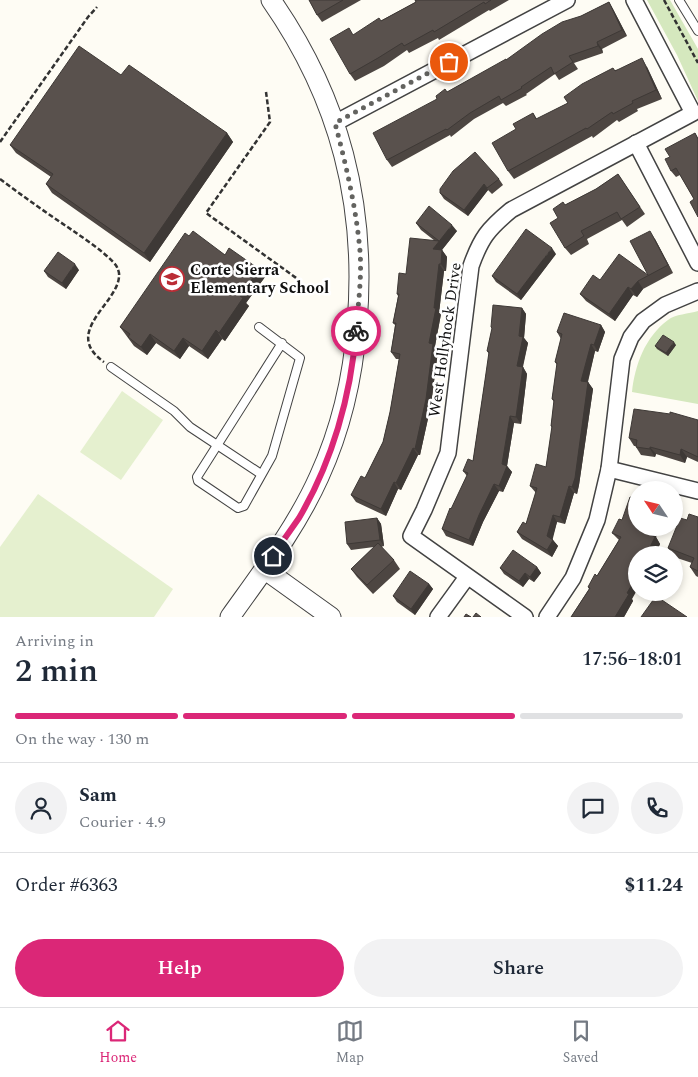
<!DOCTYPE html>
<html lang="en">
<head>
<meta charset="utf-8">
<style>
	body { margin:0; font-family:Spectral,serif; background:#f2f2f3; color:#1f2937; height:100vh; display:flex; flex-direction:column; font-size:19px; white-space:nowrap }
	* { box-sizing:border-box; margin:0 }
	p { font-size:16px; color:#747a83 }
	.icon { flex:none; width:28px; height:28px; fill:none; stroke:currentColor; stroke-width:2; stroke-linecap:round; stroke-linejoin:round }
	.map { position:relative; height:617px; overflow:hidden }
	.sheet { display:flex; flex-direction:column; background:#fff; flex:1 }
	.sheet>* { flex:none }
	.needle { width:32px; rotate:305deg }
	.controls { position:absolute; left:628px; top:481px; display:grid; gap:10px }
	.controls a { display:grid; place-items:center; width:55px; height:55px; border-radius:50%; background:#fff; box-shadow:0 2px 8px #0003; font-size:25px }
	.pin { position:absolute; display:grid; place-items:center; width:42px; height:42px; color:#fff; margin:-21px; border:2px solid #fff; border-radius:50%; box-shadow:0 1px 5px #0007 }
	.courier { position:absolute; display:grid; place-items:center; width:50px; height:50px; margin:-25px; border:4px solid #db2777; border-radius:50%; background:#fff; color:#222; box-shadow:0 1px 6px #0007 }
	.headline em { font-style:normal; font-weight:600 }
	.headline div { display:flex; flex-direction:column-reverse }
	.headline { display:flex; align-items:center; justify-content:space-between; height:85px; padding:0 15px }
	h1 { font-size:32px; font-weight:600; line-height:38px }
	.bar { display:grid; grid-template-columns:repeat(4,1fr); gap:8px 5px; align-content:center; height:60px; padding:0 15px }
	.bar i { height:6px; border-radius:4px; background:#e0e1e3 }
	.bar .active { background:#db2777 }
	.bar p { grid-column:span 4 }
	.line { display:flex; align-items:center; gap:12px; padding:0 15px; border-top:1px solid #e0e1e3 }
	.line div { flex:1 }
	.round { display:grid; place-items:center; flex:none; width:52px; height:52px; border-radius:26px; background:#f2f2f3 }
	.button { display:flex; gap:10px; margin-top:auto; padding:10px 15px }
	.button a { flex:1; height:58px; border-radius:30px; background:#db2777; color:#fff; font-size:20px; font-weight:600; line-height:58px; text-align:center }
	.button a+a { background:#f2f2f3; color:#1f2937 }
	.menu { display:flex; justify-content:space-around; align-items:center; height:70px; border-top:1px solid #e0e1e3; background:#fff; font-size:14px; color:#747a83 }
	.menu a { display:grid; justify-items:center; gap:2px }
	.menu .active { color:#db2777 }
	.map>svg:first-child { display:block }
</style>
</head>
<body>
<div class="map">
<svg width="698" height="617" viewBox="0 0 698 617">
	<rect width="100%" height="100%" fill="#fefcf4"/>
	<g fill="#d5e8be">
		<polygon points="647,0 670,0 698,49 698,101 677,55"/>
		<path d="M698,311V404L632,392C635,365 645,337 668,320C675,314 689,314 698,311Z"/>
	</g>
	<g fill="#e5f0cf">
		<polygon points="122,391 163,420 121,480 80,452"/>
		<polygon points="38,494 173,589 154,617 0,617 0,547"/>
	</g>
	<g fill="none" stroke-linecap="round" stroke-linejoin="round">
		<defs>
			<g id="service">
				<polyline points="679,0 698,31"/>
				<polyline points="259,327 300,358 272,456 244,506 238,508 198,481 197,477 282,343"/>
				<polyline points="111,367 174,411 190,427 261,474"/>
			</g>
			<g id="minor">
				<polyline points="335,123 567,0"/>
				<polyline points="636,143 698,263"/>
				<polyline points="609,469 698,491"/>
				<polyline points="438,617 467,577"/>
				<path d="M525,617L411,536L424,510L448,453L471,266C481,238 488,229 511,210L693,113L634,0"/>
				<polyline points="547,617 573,578 597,520 609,469 622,359 631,337 643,321 665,305 698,291"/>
			</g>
			<g id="tertiary">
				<polyline points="264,569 331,617"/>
				<path d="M230,617C262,572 296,528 319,477C341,429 353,377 357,324C367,205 340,99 271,0"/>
			</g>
		</defs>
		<use href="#service" stroke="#434343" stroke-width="10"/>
		<use href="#minor" stroke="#434343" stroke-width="18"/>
		<use href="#tertiary" stroke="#434343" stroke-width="21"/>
		<g stroke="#323232" stroke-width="2.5" stroke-dasharray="5 2.5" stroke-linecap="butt">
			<polyline points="664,0 698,63"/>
			<polyline points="266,92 270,122 206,213 299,280"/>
			<polyline points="0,142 88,17 97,7"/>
			<path d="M0,179C24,197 48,214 72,230C86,240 102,250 114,263C117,266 118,269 119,273C122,302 60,331 104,362"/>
		</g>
		<use href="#service" stroke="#fff" stroke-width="8"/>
		<use href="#minor" stroke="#fff" stroke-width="15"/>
		<use href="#tertiary" stroke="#fff" stroke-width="19"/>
	</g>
	<g fill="#4d4642">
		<polygon points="309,0 361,0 322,22 317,15"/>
		<polygon points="415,0 509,0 490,11 489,10 439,40 438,38 409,53 407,50 384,66 355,81 350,74 354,35 416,2"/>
		<polygon points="609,2 613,9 627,36 602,49 603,53 574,63 578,69 559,80 555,74 526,94 527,95 506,106 503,103 474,119 451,137 450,135 392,167 387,160 437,99 447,92 506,60 581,16"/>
		<polygon points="647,67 662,99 637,109 638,111 619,122 617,120 593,138 592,136 514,179 508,171 516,129 533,113 537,119 568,103 615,70"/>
		<polygon points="121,75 227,133 233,142 150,262 52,193 46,184 51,177 16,153 10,145"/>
		<polygon points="695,133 698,138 698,217 694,199 680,175 676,177 671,171 670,157"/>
		<polygon points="618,174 645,214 627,227 622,220 587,239 589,244 571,255 565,248 558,218 565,205 596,189"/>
		<polygon points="499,179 503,185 492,194 488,190 468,216 444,199 440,193"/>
		<polygon points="416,223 457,231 442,250 447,257 446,271 444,271 439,313 441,314 435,346 438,351 431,405 420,455 418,455 401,490 398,489 386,516 356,502 351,495 365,478 383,442 390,412 399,359 396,359 391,352 395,325 393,323 398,296 397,294 406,274 435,241 421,230"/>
		<polygon points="189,236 225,255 259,269 265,277 246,303 249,306 225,341 222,339 208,359 189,346 180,359 156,343 147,355 134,346 120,327"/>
		<polygon points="655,239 673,273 643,289 637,297 633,295 615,321 586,301 580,294 600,280 648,275"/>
		<polygon points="556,254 521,300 496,282 492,276"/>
		<polygon points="79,270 66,289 48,277 44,271"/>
		<polygon points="522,308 526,314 524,338 528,343 523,367 527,374 521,424 514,423 507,466 512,472 503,492 499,491 483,522 473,546 446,536 442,529 467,476 463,471 473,461 485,380 489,354 487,351 492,329 491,327"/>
		<polygon points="601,325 605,332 598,352 595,351 588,382 593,389 579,485 577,494 574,493 565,524 557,522 552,539 558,546 552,557 522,539 517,532 526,524 536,493 530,486 546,467 552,428 551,426 554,402 552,399 557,365 555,362 561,339 557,332"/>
		<polygon points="676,345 668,356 657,349 655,346"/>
		<polygon points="698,420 698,462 687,457 685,463 656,454 655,457 641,455 636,447 636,446 634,446 629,438"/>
		<polygon points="698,517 698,577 696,576 690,567 692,563 674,557 668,548 687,520"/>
		<polygon points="377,518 381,524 384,546 381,547 394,560 400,569 373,594 357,577 351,569 374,547 351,550 347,544"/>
		<polygon points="636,528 659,528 656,537 660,544 655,555 636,555 632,599 633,601 624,617 571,617 589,589 588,587 597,576 619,540 612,533"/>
		<polygon points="537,567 541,573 534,582 529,579 523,587 504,574 500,568"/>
		<polygon points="429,584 433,589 415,615 397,602 393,596"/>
	</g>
	<g fill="#3e3936">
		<polygon points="609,2 613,9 627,36 622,30"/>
		<polygon points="597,42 602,49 603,53 598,46"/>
		<polygon points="642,58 647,67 662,99 656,90"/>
		<polygon points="227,133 233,142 150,262 144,253"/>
		<polygon points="484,184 488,190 468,216 464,210"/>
		<polygon points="452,225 457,231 437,256 433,249"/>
		<polygon points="650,231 655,239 673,273 668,265"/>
		<polygon points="552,248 556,254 521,300 517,294"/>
		<polygon points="442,250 447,257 446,271 441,264"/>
		<polygon points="75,264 79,270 66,289 62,283"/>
		<polygon points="439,264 444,271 439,313 441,314 435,346 438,351 431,405 420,455 415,449 434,308"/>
		<polygon points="259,269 265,277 246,303 249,306 225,341 219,333 240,296"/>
		<polygon points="638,281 643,289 637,297 631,289"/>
		<polygon points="628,287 633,295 615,321 609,314"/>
		<polygon points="522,308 526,314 524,338 528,343 521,373 517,366"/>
		<polygon points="601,325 605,332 598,352 594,345"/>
		<polygon points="216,330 222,339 208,359 202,351"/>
		<polygon points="150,334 156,343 147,355 141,347"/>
		<polygon points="183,338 189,346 180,359 174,351"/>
		<polygon points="674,342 676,345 668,356 666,353"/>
		<polygon points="591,344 595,351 586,388 581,381"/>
		<polygon points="523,367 527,374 521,424 516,417"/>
		<polygon points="588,382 593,389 579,485 577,494 572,487"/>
		<polygon points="510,416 514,423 507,466 512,472 503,492 499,486"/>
		<polygon points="650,447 656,454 655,457 650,449"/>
		<polygon points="413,448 418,455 401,490 396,483"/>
		<polygon points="681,449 687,457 685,463 680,455"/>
		<polygon points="394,482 398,489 386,516 381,509"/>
		<polygon points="494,484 499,491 483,522 473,546 469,540 479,515"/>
		<polygon points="569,486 574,493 565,524 560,517"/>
		<polygon points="553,515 557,522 552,542 553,540 558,546 552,557 547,550 547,536"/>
		<polygon points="377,518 381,524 384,546 380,540"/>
		<polygon points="651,528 659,528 656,537 660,544 655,555 646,555 649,534"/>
		<polygon points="636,566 636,592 632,599 633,601 624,617 615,617 630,575"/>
		<polygon points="537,567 541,573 534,582 530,577"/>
		<polygon points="525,573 529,579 523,587 519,581"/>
		<polygon points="429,584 433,589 415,615 411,609"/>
	</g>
	<g fill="#59514d" stroke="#3e3936">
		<polygon points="309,0 343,0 317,15"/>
		<polygon points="415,0 491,0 485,4 484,2 434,32 433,30 404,46 402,43 378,58 350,74 330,39 349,28 353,35 379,18 381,21 416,2"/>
		<polygon points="609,2 622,30 597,42 598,46 569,56 573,62 554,74 551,67 521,87 522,88 501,100 499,96 470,113 447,130 446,129 387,160 373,133 437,99 436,96 445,89 447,92 506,59 506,60 542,34 562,22 581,16"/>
		<polygon points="79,46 121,75 129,65 227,133 144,253 46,184 53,174 10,145"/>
		<polygon points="642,58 656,90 632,101 633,103 613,114 612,112 587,129 586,128 508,171 492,143 516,129 513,124 533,113 536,119 568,103 564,97 582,84 613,68 615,71"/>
		<polygon points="695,133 698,139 698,217 690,202 694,199 676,168 671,171 665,159 670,157 665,149"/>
		<polygon points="475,152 499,179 487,188 484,184 464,210 440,193 440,189 453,171"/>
		<polygon points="618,174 640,207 621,219 617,212 581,231 584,236 565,248 550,223 558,218 553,209 563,202 565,205 596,189"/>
		<polygon points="429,206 452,225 433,249 442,250 441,264 439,264 434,308 436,308 429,343 433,344 426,399 415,449 413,448 396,483 394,482 381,509 351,495 361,476 365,478 383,442 390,412 400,354 391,352 396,323 393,323 399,294 397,294 399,273 406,274 410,238 439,241 416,223"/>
		<polygon points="526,229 552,248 517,294 492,276"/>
		<polygon points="193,231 225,255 229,248 259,269 240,296 243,298 219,333 216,330 202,351 183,338 174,351 150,334 141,347 128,337 130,334 120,327 185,233 189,236"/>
		<polygon points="650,231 668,265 638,281 631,289 628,287 609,314 580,294 593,275 600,280 619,254 648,275 630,241"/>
		<polygon points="58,252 75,264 62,283 44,271"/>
		<polygon points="493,305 522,308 519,336 523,337 517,366 523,367 516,417 510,416 502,464 507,466 499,486 494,484 479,515 469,540 442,529 450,508 451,509 468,473 463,471 468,459 473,461 485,380 489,352 487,351 492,328 491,327"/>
		<polygon points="564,313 601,325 594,345 591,344 581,381 588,382 575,478 572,487 569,486 560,517 553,515 547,536 553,540 547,550 517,532 523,522 526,524 537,488 530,486 536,464 546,467 552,426 551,426 554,400 552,399 557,363 555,362 562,334 557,332"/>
		<polygon points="663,335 674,342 666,353 655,346"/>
		<polygon points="634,409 670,414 670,412 698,420 698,457 681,449 680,455 650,447 650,449 636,447 637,440 629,438"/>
		<polygon points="630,497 636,499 636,528 651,528 649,534 655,537 646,555 636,555 636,566 630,575 636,578 627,593 629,594 615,617 571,617 590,588 588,587 595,574 597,576 621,537 612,533 619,519 622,520"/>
		<polygon points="689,514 698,517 698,571 690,567 694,558 668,548 680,518 687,520"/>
		<polygon points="377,518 380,540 347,544 345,522"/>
		<polygon points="378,543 394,560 367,585 351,569"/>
		<polygon points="513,550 537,567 530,577 525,573 519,581 500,568"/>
		<polygon points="410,571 429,584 411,609 393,596"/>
		<polygon points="656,596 687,617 641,617"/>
		<polygon points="476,613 481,617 473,617"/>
		<polygon points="466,614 471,617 464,617"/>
	</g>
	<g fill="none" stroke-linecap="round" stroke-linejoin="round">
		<path stroke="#636360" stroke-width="5" stroke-dasharray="0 9" d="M356,331C358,305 362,278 360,251C356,207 346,165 335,123L449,62"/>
		<path stroke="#db2777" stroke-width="6" d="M273,556C281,543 290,531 299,518C332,462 351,396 356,331"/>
	</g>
	<defs>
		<symbol id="school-ring" viewBox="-11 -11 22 22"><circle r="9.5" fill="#fff" stroke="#bb2d36" stroke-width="1.5"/><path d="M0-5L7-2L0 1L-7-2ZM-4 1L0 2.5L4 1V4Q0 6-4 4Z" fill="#bb2d36"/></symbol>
	</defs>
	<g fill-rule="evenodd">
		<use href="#school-ring" x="158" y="265" width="28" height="28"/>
	</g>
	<g text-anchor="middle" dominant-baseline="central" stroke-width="5" stroke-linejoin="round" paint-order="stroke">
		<g font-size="16" font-weight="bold" fill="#101010" stroke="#fff" text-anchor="start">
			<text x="190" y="270">Corte Sierra<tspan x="190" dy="18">Elementary School</tspan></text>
		</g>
		<g font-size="16" fill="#101010" stroke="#fff">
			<text transform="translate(445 340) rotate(-82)">West Hollyhock Drive</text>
		</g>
	</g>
</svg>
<div class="controls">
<a><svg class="needle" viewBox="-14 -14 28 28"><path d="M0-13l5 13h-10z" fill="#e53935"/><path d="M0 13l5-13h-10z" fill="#747a83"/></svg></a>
<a><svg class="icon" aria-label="layers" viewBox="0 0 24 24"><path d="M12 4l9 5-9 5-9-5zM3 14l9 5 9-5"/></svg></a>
</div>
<div class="pin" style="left:449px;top:62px;background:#ea580c"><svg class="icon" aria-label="bag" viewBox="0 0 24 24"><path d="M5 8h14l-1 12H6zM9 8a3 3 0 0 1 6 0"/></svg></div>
<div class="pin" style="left:273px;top:556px;background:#1f2937"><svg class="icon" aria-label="home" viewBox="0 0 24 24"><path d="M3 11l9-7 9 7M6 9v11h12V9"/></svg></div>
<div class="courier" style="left:356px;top:331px"><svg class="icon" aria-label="bike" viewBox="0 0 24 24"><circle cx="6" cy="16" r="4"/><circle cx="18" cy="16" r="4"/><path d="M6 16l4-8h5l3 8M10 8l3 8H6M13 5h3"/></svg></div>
</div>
<section class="sheet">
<div class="headline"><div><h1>2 min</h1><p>Arriving in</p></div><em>17:56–18:01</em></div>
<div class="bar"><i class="active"></i><i class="active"></i><i class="active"></i><i></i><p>On the way · 130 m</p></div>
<div class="line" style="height:90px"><a class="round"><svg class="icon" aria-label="person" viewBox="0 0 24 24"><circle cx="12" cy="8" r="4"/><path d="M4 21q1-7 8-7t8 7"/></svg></a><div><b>Sam</b><p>Courier · 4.9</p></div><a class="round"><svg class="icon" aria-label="chat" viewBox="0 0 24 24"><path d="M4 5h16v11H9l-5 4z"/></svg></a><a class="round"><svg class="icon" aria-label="phone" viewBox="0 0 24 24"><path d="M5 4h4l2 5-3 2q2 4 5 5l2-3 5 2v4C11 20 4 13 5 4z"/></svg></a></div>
<div class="line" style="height:65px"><div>Order #6363</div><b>$11.24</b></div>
<div class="button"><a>Help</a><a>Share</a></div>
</section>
<nav class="menu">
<a class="active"><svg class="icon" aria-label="home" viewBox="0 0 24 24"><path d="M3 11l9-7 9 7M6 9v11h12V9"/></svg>Home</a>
<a><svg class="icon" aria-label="map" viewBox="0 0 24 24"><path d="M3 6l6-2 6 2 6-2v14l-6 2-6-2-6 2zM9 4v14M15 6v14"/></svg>Map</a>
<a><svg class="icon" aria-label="saved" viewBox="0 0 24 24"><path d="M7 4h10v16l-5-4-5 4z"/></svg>Saved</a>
</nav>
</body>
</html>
